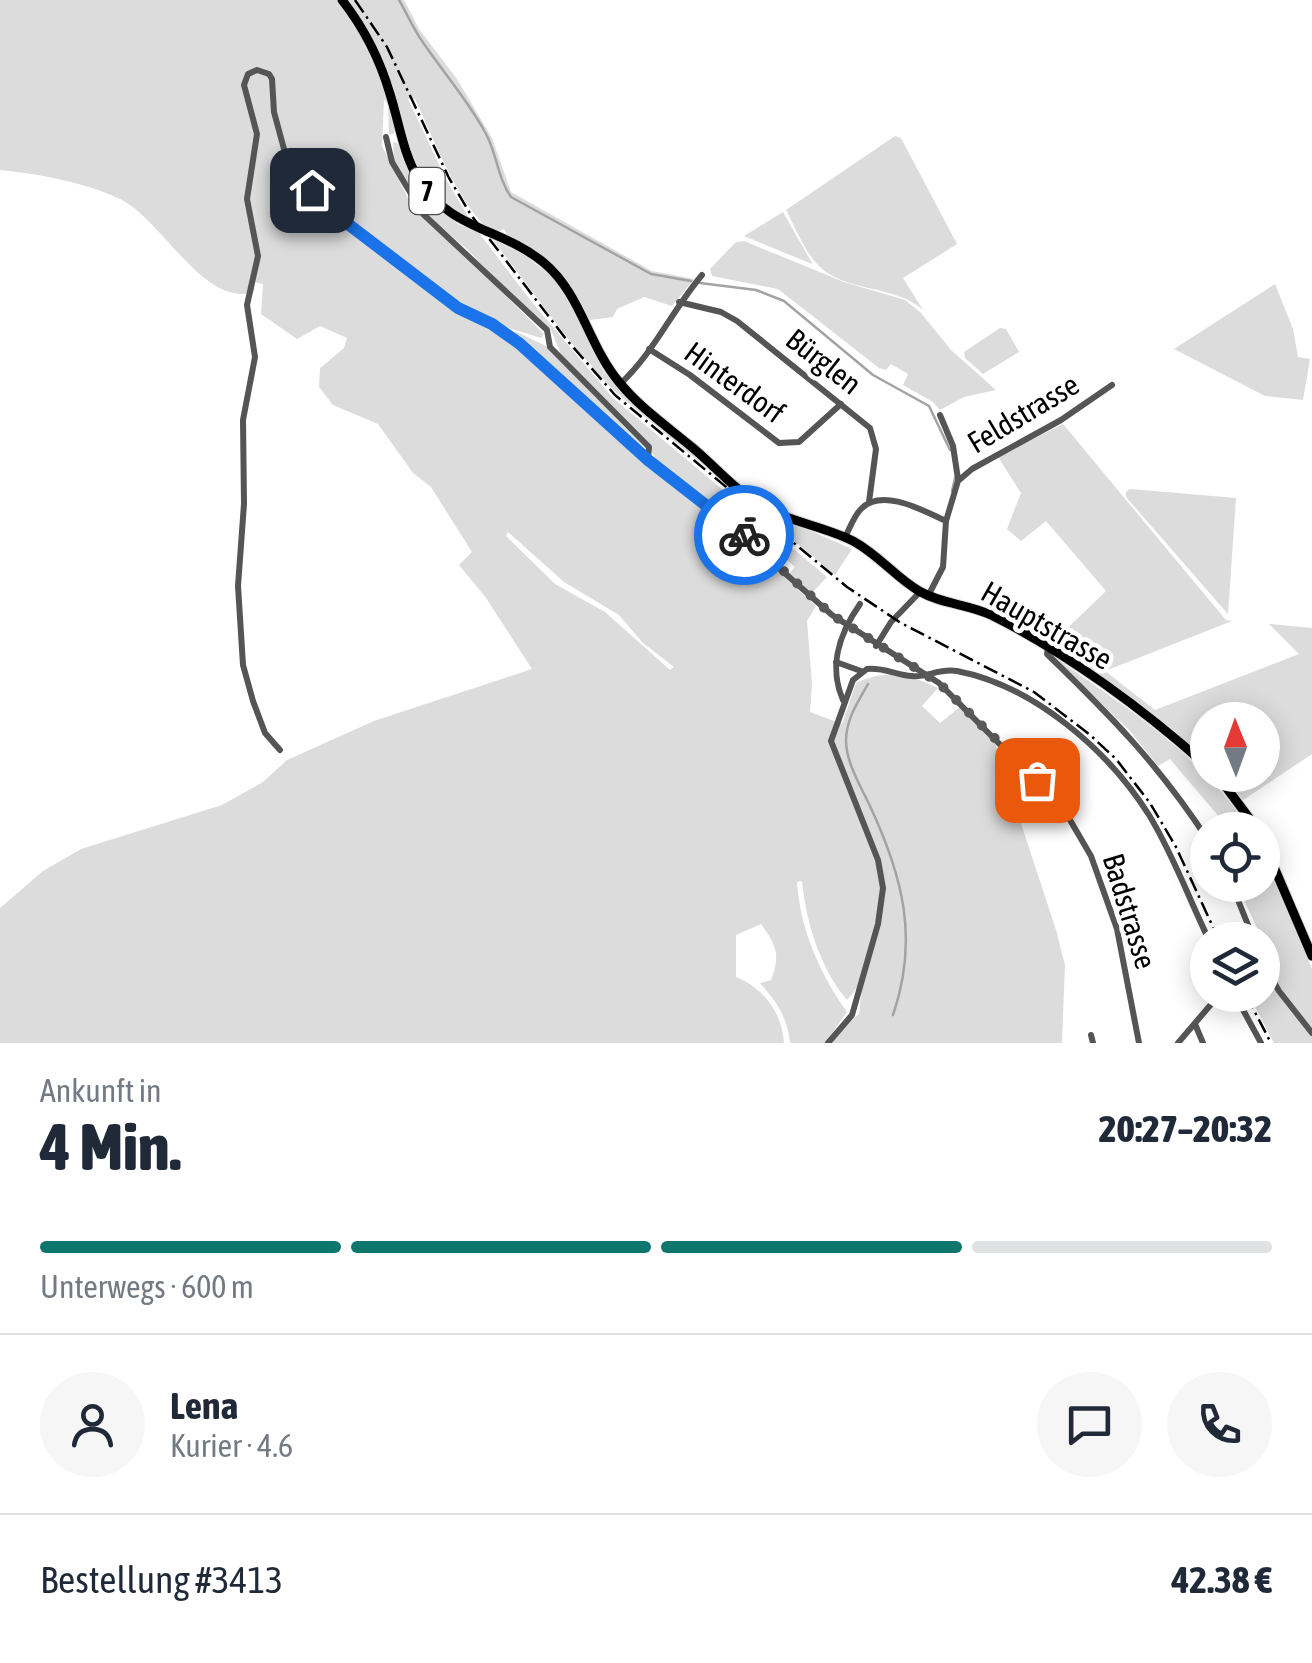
<!DOCTYPE html>
<html lang="de">
<head>
<meta charset="utf-8">
<style>
	body { margin:0; font-family:"Asap Condensed",sans-serif; background:#f6f6f7; color:#1f2937; height:100vh; display:flex; flex-direction:column; font-size:38px; white-space:nowrap }
	* { box-sizing:border-box; margin:0 }
	p { font-size:32px; color:#747a83 }
	.icon { flex:none; width:55px; height:55px; fill:none; stroke:currentColor; stroke-width:2; stroke-linecap:round; stroke-linejoin:round }
	.map { position:relative; height:1043px; overflow:hidden }
	.side { display:flex; flex-direction:column; background:#fff; flex:1 }
	.side>* { flex:none }
	.needle { width:65px; rotate:359deg }
	.controls { position:absolute; left:1190px; top:702px; display:grid; gap:20px }
	.controls a { display:grid; place-items:center; width:90px; height:90px; border-radius:50%; background:#fff; box-shadow:0 5px 25px #0003; font-size:50px }
	.pin { position:absolute; display:grid; place-items:center; width:85px; height:85px; color:#fff; margin:-42px; border-radius:20px; box-shadow:0 5px 15px #0006 }
	.courier { position:absolute; display:grid; place-items:center; width:100px; height:100px; margin:-50px; border:8px solid #1a73e8; border-radius:50%; background:#fff; color:#222; box-shadow:0 2px 12px #0007 }
	.head em { font-style:normal; font-weight:800 }
	.head div { display:flex; flex-direction:column-reverse }
	.head { display:flex; align-items:center; justify-content:space-between; height:170px; padding:0 40px }
	h1 { font-size:65px; font-weight:800; line-height:75px }
	.bar { display:grid; grid-template-columns:repeat(4,1fr); gap:15px 10px; align-content:center; height:120px; padding:0 40px }
	.bar i { height:12px; border-radius:8px; background:#e0e1e3 }
	.bar .on { background:#0f766e }
	.bar p { grid-column:span 4 }
	.line { display:flex; align-items:center; gap:25px; padding:0 40px; border-top:2px solid #e0e1e3 }
	.line div { flex:1 }
	.round { display:grid; place-items:center; flex:none; width:105px; height:105px; border-radius:52px; background:#f6f6f7 }
	.map>svg:first-child { display:block }
</style>
</head>
<body>
<div class="map">
<svg width="1312" height="1043" viewBox="0 0 1312 1043">
	<rect width="100%" height="100%" fill="#fff"/>
	<g fill="#dcdcdc" fill-rule="evenodd">
		<path d="M0,0H404L419,29L457,79L492,138L511,192L652,271L694,279L672,306L644,297L617,309L613,317L590,320L570,287L510,239L504,229L494,233C459,209 434,138 415,99H408L446,179L470,220C421,197 408,148 397,99L388,100L395,127L394,134H389L388,104L384,99L382,146L408,198L544,334L541,338L496,324L457,305L324,202L281,150L297,179L321,206L457,312L491,328L519,333L548,347L642,445L647,456L512,337L640,457L716,515L816,606L807,621L812,684L810,712L842,724L856,683C885,669 910,674 938,688L922,706L940,723L961,706L995,744L1056,930L1065,965L1062,1043H831L839,1030L859,1014L862,989L857,988L847,1000C820,968 806,922 802,881L797,882C800,929 820,974 847,1012L825,1043H790C787,1016 777,1003 760,983L771,980C781,954 776,945 761,924L736,935V977C764,988 782,1013 784,1043H0V908L43,871L81,849L222,805L263,782L287,760L374,721L532,669L486,598L459,565L472,552L431,487L413,473L378,424L333,405L319,387L320,368L344,348L347,338L320,326L297,339L261,314L263,284L255,282L254,292C204,308 163,220 120,199C84,182 39,174 0,170ZM508,532L564,582L619,615L643,643L674,667L670,670L605,612L555,584L506,536Z"/>
		<path d="M895,136L901,138L957,244L903,278L923,310C895,284 843,293 817,264C804,250 795,227 786,210Z"/>
		<polygon points="393,142 400,144 412,177 426,197 458,224 479,233 531,301 613,398 827,577 811,594 789,574 795,567 787,560 780,566 659,466 647,442 561,354 551,330 519,304 469,251 425,213 394,160"/>
		<polygon points="783,212 812,263 812,264 744,236"/>
		<polygon points="493,240 523,254 554,278 565,293 604,372 635,406 754,506 852,549 835,575 613,390 568,339"/>
		<polygon points="744,241 844,282 905,300 921,313 951,350 996,390 964,397 940,410 933,402 903,385 908,374 891,364 886,370 879,368 778,289 712,276 710,269 736,242"/>
		<polygon points="1275,284 1293,329 1298,357 1310,359 1303,400 1265,396 1174,349"/>
		<polygon points="1000,328 1006,329 1019,352 983,374 965,358 964,352"/>
		<polygon points="1063,424 1210,601 1226,620 1232,621 1105,671 1155,710 1299,654 1269,624 1312,628 1312,754 1243,800 1223,775 1262,775 1262,720 1208,720 1207,759 1150,713 1051,644 1106,591 1046,521 1021,541 1007,529 1021,493 998,457"/>
		<polygon points="1130,489 1236,498 1228,614 1126,497 1126,492"/>
		<path d="M1053,656C1129,710 1198,751 1250,830L1207,831L1206,829L1220,818L1170,759L1158,766L1130,731Z"/>
		<polygon points="1263,852 1312,969 1312,1043 1274,1043 1249,995 1262,995 1263,968 1270,973 1263,955 1262,940 1259,940 1257,928 1237,885 1262,885"/>
	</g>
	<g fill="none" stroke-linecap="round" stroke-linejoin="round">
		<g stroke="#a3a3a3" stroke-width="2.5">
			<path d="M399,0C407,14 413,28 422,41C443,72 467,99 485,132C497,153 497,177 511,197L651,274L691,281"/>
			<polyline points="700,283 756,290 784,301 873,375 929,406 950,450"/>
			<polyline points="952,491 955,478"/>
			<path d="M868,684C858,702 846,719 846,741C846,762 861,787 870,806C903,877 919,939 893,1015"/>
		</g>
		<defs>
			<g id="primary">
				<path d="M342,0C364,28 380,60 390,94C399,122 403,154 419,180C451,230 501,228 543,262C581,293 588,345 619,382C640,408 668,427 693,448C712,464 729,483 749,498C779,521 820,524 853,541C879,555 895,577 919,591C941,604 968,604 991,615C1066,652 1146,711 1208,767"/>
				<polyline points="1217,775 1258,830"/>
				<polyline points="1262,839 1312,956"/>
			</g>
		</defs>
		<use href="#primary" stroke="#dbdbdb" stroke-width="11"/>
		<g stroke="#555" stroke-width="6">
			<polyline points="386,137 392,162 423,214 547,330 550,347 649,447 648,460"/>
			<polyline points="679,302 721,312 737,321 870,428 876,449 869,502"/>
			<polyline points="649,349 690,375 779,443 799,442 841,404"/>
			<path d="M620,384C653,354 673,309 702,275"/>
			<polyline points="940,415 953,446 958,479"/>
			<path d="M845,537C850,528 854,516 861,509C882,487 924,511 946,521"/>
			<polyline points="928,596 943,567 946,521 958,481 972,469 1061,420 1112,385"/>
			<polyline points="876,646 891,622 920,592"/>
			<path d="M1048,648L1047,654C1111,716 1159,765 1208,840"/>
			<polyline points="836,662 861,671"/>
			<path d="M843,700C828,666 839,634 860,604"/>
			<polyline points="280,750 265,733 253,701 243,665 238,586 244,504 243,420 255,357 247,305 258,256 247,199 257,134 244,85 248,74 257,70 269,74 272,79 274,112 284,149 302,178 331,210 458,308 492,324 519,344 648,460 717,513 832,615 939,683 1063,808 1091,856 1117,929 1139,1043"/>
			<polyline points="1232,885 1254,940"/>
			<polyline points="1262,962 1279,991 1312,1033"/>
			<polyline points="1235,995 1261,1043"/>
			<polyline points="1195,1024 1203,1043"/>
			<polyline points="1091,1035 1093,1043"/>
			<path d="M828,1043L852,1015L878,924L883,888L878,860L831,741L853,680L867,669C883,667 896,675 912,676C927,678 938,668 957,671C1034,686 1108,750 1149,815C1173,854 1189,899 1209,940"/>
			<polyline points="1178,1043 1219,995"/>
		</g>
		<use href="#primary" stroke="#000" stroke-width="9"/>
		<g stroke="#000" stroke-width="2.5" stroke-dasharray="15 5 2.5 5" stroke-linecap="butt">
			<polyline points="355,0 387,47 449,178 471,215 566,339 615,395 847,587 901,623 1034,692 1089,734 1116,759 1150,803 1176,847 1219,940"/>
			<polyline points="1246,995 1271,1043"/>
		</g>
	</g>
	<g fill="none" stroke-linecap="round" stroke-linejoin="round">
		<polyline stroke="#595959" stroke-width="10" stroke-dasharray="0 18" points="744,535 832,615 939,683 1037,780"/>
		<polyline stroke="#1a73e8" stroke-width="12" points="312,190 348,224 458,308 492,324 520,344 648,460 744,535"/>
	</g>
	<g text-anchor="middle" dominant-baseline="central" stroke-width="9" stroke-linejoin="round" paint-order="stroke">
		<rect fill="#fff" stroke="#4c4c4c" stroke-width="2.5" x="409.5" y="168" width="35" height="46" rx="8"/>
		<g font-size="28" font-weight="bold" fill="#000">
			<text x="427" y="191">7</text>
		</g>
		<g font-size="30" fill="#000" stroke="#fff">
			<text transform="translate(824 361) rotate(38)">Bürglen</text>
			<text transform="translate(735 382) rotate(36)">Hinterdorf</text>
			<text transform="translate(1023 413) rotate(-31)">Feldstrasse</text>
			<text transform="translate(1047 625) rotate(30)">Hauptstrasse</text>
			<text transform="translate(1130 911) rotate(73)">Badstrasse</text>
		</g>
	</g>
</svg>
<div class="controls">
<a><svg class="needle" viewBox="-14 -14 28 28"><path d="M0-13l5 13h-10z" fill="#e53935"/><path d="M0 13l5-13h-10z" fill="#747a83"/></svg></a>
<a><svg class="icon" aria-label="locate" viewBox="0 0 24 24"><circle cx="12" cy="12" r="6"/><path d="M12 2v4M12 18v4M2 12h4M18 12h4"/></svg></a>
<a><svg class="icon" aria-label="layers" viewBox="0 0 24 24"><path d="M12 4l9 5-9 5-9-5zM3 14l9 5 9-5"/></svg></a>
</div>
<div class="pin" style="left:1037px;top:780px;background:#ea580c"><svg class="icon" aria-label="bag" viewBox="0 0 24 24"><path d="M5 8h14l-1 12H6zM9 8a3 3 0 0 1 6 0"/></svg></div>
<div class="pin" style="left:312px;top:190px;background:#1f2937"><svg class="icon" aria-label="home" viewBox="0 0 24 24"><path d="M3 11l9-7 9 7M6 9v11h12V9"/></svg></div>
<div class="courier" style="left:744px;top:535px"><svg class="icon" aria-label="bike" viewBox="0 0 24 24"><circle cx="6" cy="16" r="4"/><circle cx="18" cy="16" r="4"/><path d="M6 16l4-8h5l3 8M10 8l3 8H6M13 5h3"/></svg></div>
</div>
<section class="side">
<div class="head"><div><h1>4 Min.</h1><p>Ankunft in</p></div><em>20:27–20:32</em></div>
<div class="bar"><i class="on"></i><i class="on"></i><i class="on"></i><i></i><p>Unterwegs · 600 m</p></div>
<div class="line" style="height:180px"><a class="round"><svg class="icon" aria-label="person" viewBox="0 0 24 24"><circle cx="12" cy="8" r="4"/><path d="M4 21q1-7 8-7t8 7"/></svg></a><div><b>Lena</b><p>Kurier · 4.6</p></div><a class="round"><svg class="icon" aria-label="chat" viewBox="0 0 24 24"><path d="M4 5h16v11H9l-5 4z"/></svg></a><a class="round"><svg class="icon" aria-label="phone" viewBox="0 0 24 24"><path d="M5 4h4l2 5-3 2q2 4 5 5l2-3 5 2v4C11 20 4 13 5 4z"/></svg></a></div>
<div class="line" style="height:130px"><div>Bestellung #3413</div><b>42.38 €</b></div>
</section>
</body>
</html>
